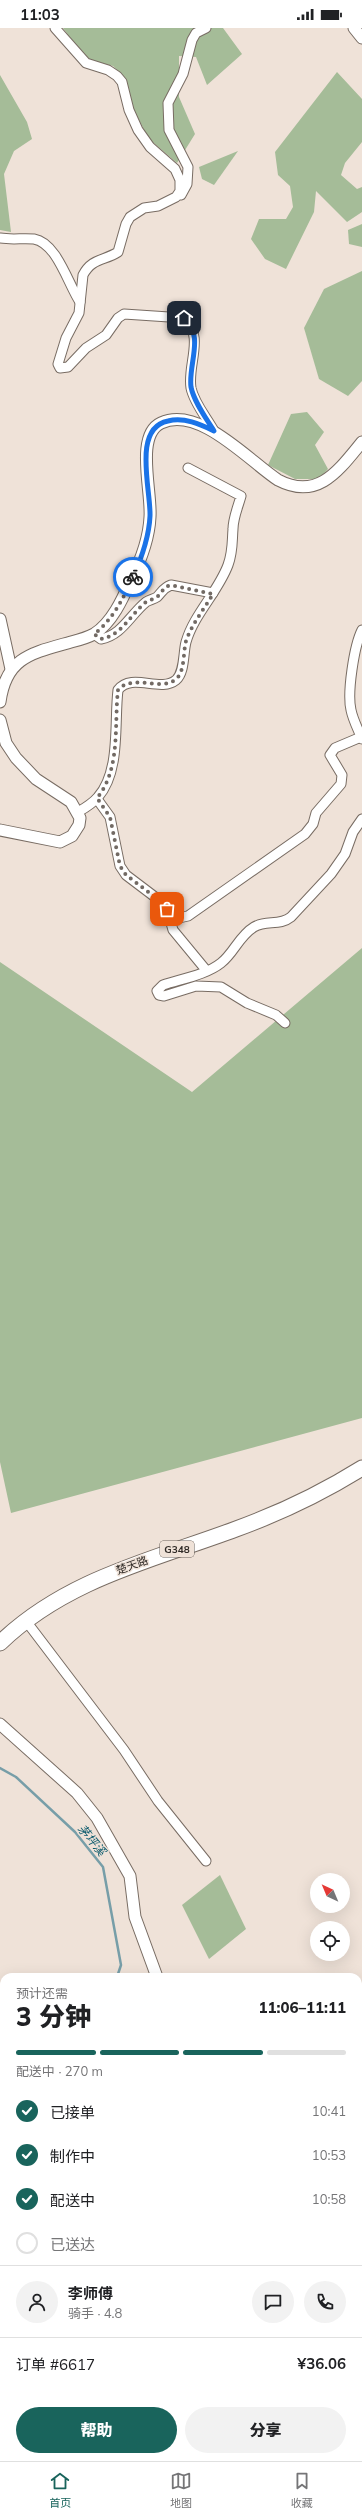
<!DOCTYPE html>
<html lang="zh">
<head>
<meta charset="utf-8">
<style>
	body { margin:0; font-family:Mulish,"Noto Sans SC",sans-serif; background:#f2f2f2; color:#202124; height:100vh; display:flex; flex-direction:column; font-size:15px; white-space:nowrap }
	* { box-sizing:border-box; margin:0 }
	p { font-size:13px; color:#757577 }
	.icon { flex:none; width:22px; height:22px; fill:none; stroke:currentColor; stroke-width:2; stroke-linecap:round; stroke-linejoin:round }
	.map { position:relative; flex:1; overflow:hidden }
	.drawer { position:absolute; left:0px; top:1945px; width:362px; height:488px; display:flex; flex-direction:column; background:#fff; border-radius:12px 12px 0 0; box-shadow:0 4px 16px #0002 }
	.drawer>* { flex:none }
	.needle { width:26px; rotate:316deg }
	.fabs { position:absolute; left:310px; top:1845px; display:grid; gap:8px }
	.fabs a { display:grid; place-items:center; width:40px; height:40px; border-radius:50%; background:#fff; box-shadow:0 4px 16px #0002; font-size:20px }
	.pin { position:absolute; display:grid; place-items:center; width:34px; height:34px; color:#fff; margin:-17px; border-radius:8px; box-shadow:0 2px 6px #0006 }
	.courier { position:absolute; display:grid; place-items:center; width:40px; height:40px; margin:-20px; border:3px solid #1a73e8; border-radius:50%; background:#fff; color:#222; box-shadow:0 1px 5px #0007 }
	.overview em { font-style:normal; font-weight:800 }
	.overview div { display:flex; flex-direction:column-reverse }
	.overview { display:flex; align-items:center; justify-content:space-between; height:68px; padding:0 16px }
	h1 { font-size:26px; font-weight:800; line-height:30px }
	.bar { display:grid; grid-template-columns:repeat(4,1fr); gap:6px 4px; align-content:center; height:48px; padding:0 16px }
	.bar i { height:5px; border-radius:3px; background:#e0e0e0 }
	.bar .current { background:#19645c }
	.bar p { grid-column:span 4 }
	.line { display:flex; align-items:center; gap:10px; padding:0 16px; border-top:1px solid #e0e0e0 }
	.line div { flex:1 }
	.round { display:grid; place-items:center; flex:none; width:42px; height:42px; border-radius:21px; background:#f2f2f2 }
	ol { padding:0 16px; list-style:none }
	li { display:flex; align-items:center; gap:12px; height:44px }
	li p { margin-inline-start:auto }
	li .icon { padding:4px; border-radius:50%; background:#19645c; color:#fff; stroke-width:4 }
	li:last-child { color:#757577 }
	li i { width:22px; height:22px; border:2px solid #e0e0e0; border-radius:50% }
	.action { display:flex; gap:8px; margin-top:auto; padding:8px 16px }
	.action a { flex:1; height:46px; border-radius:24px; background:#19645c; color:#fff; font-size:16px; font-weight:800; line-height:46px; text-align:center }
	.action a+a { background:#f2f2f2; color:#202124 }
	.status { display:flex; justify-content:space-between; align-items:center; height:28px; padding:0 20px; background:#fff; direction:ltr }
	.status svg { height:11px; fill:currentColor }
	.tabs { display:flex; justify-content:space-around; align-items:center; height:56px; border-top:1px solid #e0e0e0; background:#fff; font-size:11px; color:#757577 }
	.tabs a { display:grid; justify-items:center; gap:2px }
	.tabs .current { color:#19645c }
	.map>svg:first-child { display:block }
</style>
</head>
<body>
<div class="status"><b>11:03</b><svg viewBox="0 0 49 12"><path d="M0 12V9h3v3zM5 12V6h3v6zM10 12V3h3v9zM15 12V0h3v12zM26 1h20v11H26zM47 4h2v5h-2z"/></svg></div>
<div class="map">
<svg width="362" height="2433" viewBox="0 0 362 2433">
	<rect width="100%" height="100%" fill="#efe2d8"/>
	<g fill="#a5bc98">
		<polygon points="63,0 223,0 242,26 207,57 196,29 179,28 179,69 195,106 177,135 149,111 133,81 124,49 113,38 86,31"/>
		<polygon points="337,44 362,71 362,114 345,135 341,147 357,161 362,159 362,184 347,194 316,163 314,184 286,241 265,231 251,211 259,191 286,191 293,179 290,158 278,147 275,124"/>
		<polygon points="0,47 27,94 32,111 14,123 4,146 11,204 0,202"/>
		<polygon points="238,123 214,157 202,151 199,139"/>
		<polygon points="362,196 362,219 349,216 348,202"/>
		<polygon points="362,243 362,353 348,368 319,351 304,300 324,261"/>
		<polygon points="307,384 324,404 315,417 328,441 319,451 295,451 268,437 291,386"/>
		<polygon points="362,920 362,1390 11,1485 0,1434 0,934 192,1064"/>
		<polygon points="220,1847 246,1901 209,1931 182,1877"/>
		<polygon points="358,2235 362,2243 362,2305 358,2309"/>
	</g>
	<g fill="none" stroke-linecap="round" stroke-linejoin="round">
		<g stroke="#779ea8" stroke-width="2.5">
			<polyline points="0,1740 16,1749 75,1804 103,1839 121,1937 117,1949"/>
			<polyline points="0,2274 4,2262"/>
			<polyline points="0,2393 4,2406"/>
			<polyline points="11,2429 13,2433"/>
		</g>
		<defs>
			<g id="minor">
				<path d="M55,0L86,35L108,42L117,48L122,54L129,82L138,102L150,119L175,141L180,152V163L176,169L158,178L144,180L130,189L126,196L118,224C104,233 92,230 83,247L79,285L66,310L58,336L60,340L68,339L86,320L106,307L118,290L124,286L184,290C205,308 187,337 191,360C194,375 207,390 214,403"/>
				<polyline points="181,167 187,156 188,139 169,102 168,75 183,46 192,12 196,5 206,0"/>
				<path d="M0,210C11,212 23,210 34,211C57,215 68,256 80,274"/>
				<path d="M362,602C354,618 347,665 351,682C353,692 358,701 362,711"/>
				<path d="M94,606L101,611C122,607 130,587 146,574C149,572 154,571 157,569C162,564 163,560 171,557L213,565"/>
				<polyline points="97,771 110,789 120,838 126,847 159,872 167,881 173,902 206,942"/>
				<path d="M78,784C85,780 93,775 98,769C121,743 114,694 118,662C132,644 160,665 176,652C185,644 183,625 186,614C194,586 218,564 228,537C233,524 232,513 233,501C233,490 238,479 241,468L188,440"/>
				<polyline points="170,888 179,890 188,888 305,806 313,796 316,785 341,756 342,747 330,727 335,720 361,709"/>
				<path d="M285,995L276,987L247,975L221,959L196,958L164,968L159,967L157,963L163,957C181,951 206,947 221,935C234,925 239,908 254,899C266,892 280,898 291,889L331,846L345,826L353,804L362,791"/>
				<polyline points="26,1593 124,1722 158,1773 206,1833"/>
			</g>
			<g id="tertiary">
				<polyline points="354,0 362,10"/>
				<polyline points="0,591 11,641"/>
				<path d="M0,674C6,629 32,625 71,614C79,612 87,610 94,606C112,595 123,570 131,552C141,532 149,511 150,489C152,464 135,407 161,395C199,377 249,433 278,452C318,473 339,442 362,414"/>
				<polyline points="0,692 6,715 16,730 36,751 71,774 80,790 79,797 72,808 60,814 0,802"/>
				<polyline points="0,1696 77,1765 97,1790 130,1848 135,1889 157,1949"/>
				<polyline points="358,2383 362,2385"/>
			</g>
			<path id="trunk" d="M0,1615C66,1551 153,1532 236,1501C280,1485 322,1465 362,1440"/>
		</defs>
		<use href="#minor" stroke="#786c63" stroke-width="11"/>
		<use href="#tertiary" stroke="#786c63" stroke-width="13"/>
		<use href="#trunk" stroke="#786c63" stroke-width="17"/>
		<use href="#minor" stroke="#fff" stroke-width="9"/>
		<use href="#tertiary" stroke="#fff" stroke-width="11"/>
		<use href="#trunk" stroke="#fff" stroke-width="15"/>
	</g>
	<g fill="none" stroke-linecap="round" stroke-linejoin="round">
		<path stroke="#726a64" stroke-width="4" stroke-dasharray="0 7.2" d="M133,549C124,569 112,593 94,606L101,611C122,607 130,587 146,574C149,572 154,571 157,569C162,564 163,560 170,557L213,566C204,581 192,596 186,613C183,624 185,644 176,651C161,664 133,645 118,662C114,697 121,741 97,770L110,789L120,838L126,847L159,872L167,881"/>
		<path stroke="#1a73e8" stroke-width="5" d="M133,549C142,529 149,510 150,488C151,462 132,400 168,393C184,389 200,396 214,403C206,390 194,374 191,359C188,336 205,308 184,290"/>
	</g>
	<g text-anchor="middle" dominant-baseline="central" stroke-width="3" stroke-linejoin="round" paint-order="stroke">
		<rect fill="#efe2d8" stroke="#69615b" stroke-width="1" x="160" y="1513" width="34" height="16" rx="3"/>
		<g font-size="10" font-weight="bold" fill="#2f2a26">
			<text x="177" y="1521">G348</text>
		</g>
		<g font-size="11" fill="#2f2a26" stroke="#efe2d8">
			<text transform="translate(132 1537) rotate(-20)">楚天路</text>
		</g>
		<g font-size="12" font-style="italic" fill="#0b5a6c" stroke="#efe2d8">
			<text transform="translate(92 1812) rotate(50)">茅坪溪</text>
		</g>
	</g>
</svg>
<div class="fabs">
<a><svg class="needle" viewBox="-14 -14 28 28"><path d="M0-13l5 13h-10z" fill="#e53935"/><path d="M0 13l5-13h-10z" fill="#757577"/></svg></a>
<a><svg class="icon" aria-label="locate" viewBox="0 0 24 24"><circle cx="12" cy="12" r="6"/><path d="M12 2v4M12 18v4M2 12h4M18 12h4"/></svg></a>
</div>
<div class="pin" style="left:167px;top:881px;background:#ea580c"><svg class="icon" aria-label="bag" viewBox="0 0 24 24"><path d="M5 8h14l-1 12H6zM9 8a3 3 0 0 1 6 0"/></svg></div>
<div class="pin" style="left:184px;top:290px;background:#1f2937"><svg class="icon" aria-label="home" viewBox="0 0 24 24"><path d="M3 11l9-7 9 7M6 9v11h12V9"/></svg></div>
<div class="courier" style="left:133px;top:549px"><svg class="icon" aria-label="bike" viewBox="0 0 24 24"><circle cx="6" cy="16" r="4"/><circle cx="18" cy="16" r="4"/><path d="M6 16l4-8h5l3 8M10 8l3 8H6M13 5h3"/></svg></div>
<section class="drawer">
<div class="overview"><div><h1>3 分钟</h1><p>预计还需</p></div><em>11:06–11:11</em></div>
<div class="bar"><i class="current"></i><i class="current"></i><i class="current"></i><i></i><p>配送中 · 270 m</p></div>
<ol>
<li><svg class="icon" aria-label="check" viewBox="0 0 24 24"><path d="M5 12l5 5 9-10"/></svg>已接单<p>10:41</p></li>
<li><svg class="icon" aria-label="check" viewBox="0 0 24 24"><path d="M5 12l5 5 9-10"/></svg>制作中<p>10:53</p></li>
<li><svg class="icon" aria-label="check" viewBox="0 0 24 24"><path d="M5 12l5 5 9-10"/></svg>配送中<p>10:58</p></li>
<li><i></i>已送达</li>
</ol>
<div class="line" style="height:72px"><a class="round"><svg class="icon" aria-label="person" viewBox="0 0 24 24"><circle cx="12" cy="8" r="4"/><path d="M4 21q1-7 8-7t8 7"/></svg></a><div><b>李师傅</b><p>骑手 · 4.8</p></div><a class="round"><svg class="icon" aria-label="chat" viewBox="0 0 24 24"><path d="M4 5h16v11H9l-5 4z"/></svg></a><a class="round"><svg class="icon" aria-label="phone" viewBox="0 0 24 24"><path d="M5 4h4l2 5-3 2q2 4 5 5l2-3 5 2v4C11 20 4 13 5 4z"/></svg></a></div>
<div class="line" style="height:52px"><div>订单 #6617</div><b>¥36.06</b></div>
<div class="action"><a>帮助</a><a>分享</a></div>
</section>
</div>
<nav class="tabs">
<a class="current"><svg class="icon" aria-label="home" viewBox="0 0 24 24"><path d="M3 11l9-7 9 7M6 9v11h12V9"/></svg>首页</a>
<a><svg class="icon" aria-label="map" viewBox="0 0 24 24"><path d="M3 6l6-2 6 2 6-2v14l-6 2-6-2-6 2zM9 4v14M15 6v14"/></svg>地图</a>
<a><svg class="icon" aria-label="saved" viewBox="0 0 24 24"><path d="M7 4h10v16l-5-4-5 4z"/></svg>收藏</a>
</nav>
</body>
</html>
